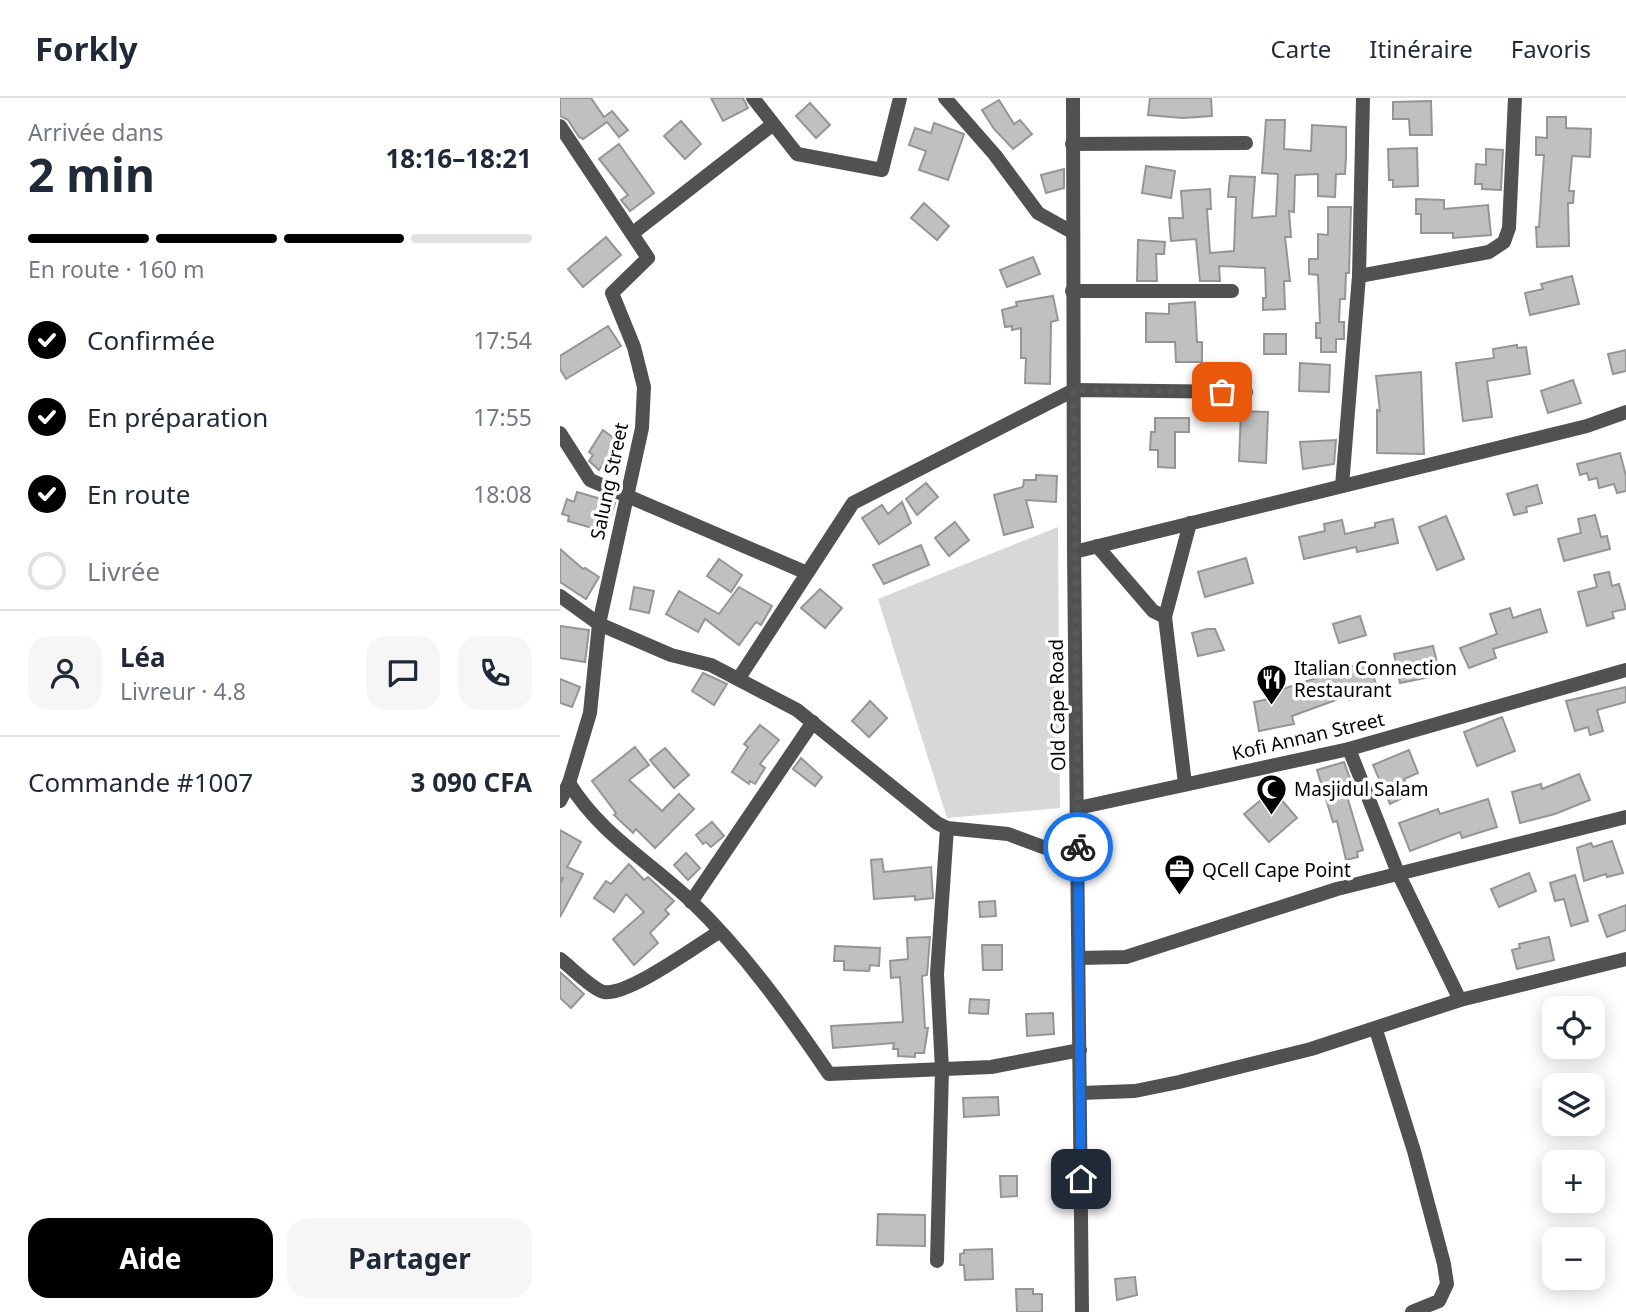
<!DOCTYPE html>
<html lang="fr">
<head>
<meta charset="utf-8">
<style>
	body { margin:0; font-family:"Noto Sans",sans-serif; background:#f6f6f7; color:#1f2937; height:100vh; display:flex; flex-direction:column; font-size:26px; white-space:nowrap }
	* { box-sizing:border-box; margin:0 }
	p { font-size:23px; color:#747a83 }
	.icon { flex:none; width:38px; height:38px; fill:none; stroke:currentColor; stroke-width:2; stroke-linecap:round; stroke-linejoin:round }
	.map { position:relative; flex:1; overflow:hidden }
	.side { display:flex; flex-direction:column; background:#fff; width:560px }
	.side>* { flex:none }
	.fabs { position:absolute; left:982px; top:898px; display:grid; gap:14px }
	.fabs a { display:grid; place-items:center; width:63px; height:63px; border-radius:14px; background:#fff; box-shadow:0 4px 18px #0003; font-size:35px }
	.pin { position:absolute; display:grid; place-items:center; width:60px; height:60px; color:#fff; margin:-30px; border-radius:14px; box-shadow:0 4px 10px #0006 }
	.courier { position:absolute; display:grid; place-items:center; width:70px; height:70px; margin:-35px; border:5px solid #1a73e8; border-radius:50%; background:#fff; color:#222; box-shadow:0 2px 9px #0007 }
	.summary em { font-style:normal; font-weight:700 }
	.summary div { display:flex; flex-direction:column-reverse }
	.summary { display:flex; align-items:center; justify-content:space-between; height:119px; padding:0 28px }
	h1 { font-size:46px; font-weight:700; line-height:52px }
	.bar { display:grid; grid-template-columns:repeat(4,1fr); gap:10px 7px; align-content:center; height:84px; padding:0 28px }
	.bar i { height:9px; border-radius:5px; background:#e0e1e3 }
	.bar .selected { background:#000 }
	.bar p { grid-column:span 4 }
	.line { display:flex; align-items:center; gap:18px; padding:0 28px; border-top:2px solid #e0e1e3 }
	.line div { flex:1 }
	.round { display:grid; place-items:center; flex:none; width:74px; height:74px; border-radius:21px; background:#f6f6f7 }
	ol { padding:0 28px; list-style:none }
	li { display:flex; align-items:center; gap:21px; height:77px }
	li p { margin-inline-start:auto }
	li .icon { padding:7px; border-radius:50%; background:#000; color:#fff; stroke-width:4 }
	li:last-child { color:#747a83 }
	li i { width:38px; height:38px; border:4px solid #e0e1e3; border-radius:50% }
	.primary-button { display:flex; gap:14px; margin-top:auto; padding:14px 28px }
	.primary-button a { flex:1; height:80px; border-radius:21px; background:#000; color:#fff; font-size:28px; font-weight:700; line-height:80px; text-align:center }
	.primary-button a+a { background:#f6f6f7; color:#1f2937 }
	header { display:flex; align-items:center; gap:42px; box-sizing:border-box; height:98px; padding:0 35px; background:#fff; border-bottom:2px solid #e0e1e3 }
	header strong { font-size:33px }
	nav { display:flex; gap:38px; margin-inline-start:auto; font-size:24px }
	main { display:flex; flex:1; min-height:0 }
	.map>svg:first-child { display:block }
</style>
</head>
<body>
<header>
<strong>Forkly</strong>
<nav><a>Carte</a><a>Itinéraire</a><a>Favoris</a></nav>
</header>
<main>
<section class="side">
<div class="summary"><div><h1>2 min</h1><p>Arrivée dans</p></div><em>18:16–18:21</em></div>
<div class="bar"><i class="selected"></i><i class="selected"></i><i class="selected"></i><i></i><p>En route · 160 m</p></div>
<ol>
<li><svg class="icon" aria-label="check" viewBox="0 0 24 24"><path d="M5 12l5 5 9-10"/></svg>Confirmée<p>17:54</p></li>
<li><svg class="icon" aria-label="check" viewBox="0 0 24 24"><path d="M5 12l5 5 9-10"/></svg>En préparation<p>17:55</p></li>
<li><svg class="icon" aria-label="check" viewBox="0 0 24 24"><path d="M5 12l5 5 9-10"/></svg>En route<p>18:08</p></li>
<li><i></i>Livrée</li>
</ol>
<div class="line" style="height:126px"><a class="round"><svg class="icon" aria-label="person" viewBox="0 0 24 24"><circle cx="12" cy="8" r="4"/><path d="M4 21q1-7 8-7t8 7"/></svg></a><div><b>Léa</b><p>Livreur · 4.8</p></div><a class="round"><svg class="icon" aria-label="chat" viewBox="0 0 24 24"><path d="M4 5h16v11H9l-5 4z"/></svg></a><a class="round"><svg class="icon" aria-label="phone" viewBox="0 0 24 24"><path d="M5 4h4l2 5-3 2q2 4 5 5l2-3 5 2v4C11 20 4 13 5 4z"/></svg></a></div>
<div class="line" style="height:91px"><div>Commande #1007</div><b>3 090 CFA</b></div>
<div class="primary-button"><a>Aide</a><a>Partager</a></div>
</section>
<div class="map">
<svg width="1066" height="1214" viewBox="0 0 1066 1214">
	<rect width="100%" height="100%" fill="#fff"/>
	<polygon fill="#d8d8d8" points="498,429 500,710 387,720 318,501"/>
	<g fill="#c0c0c0" stroke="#959595" stroke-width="2">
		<polygon points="0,0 31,0 44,19 52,13 68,32 59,39 47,24 23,41 19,39 8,22 0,18"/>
		<polygon points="151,0 183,0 188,10 163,23"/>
		<polygon points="590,0 651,0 652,18 623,20 588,17"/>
		<polygon points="439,2 454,26 460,22 472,36 453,51 434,31 422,12"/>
		<polygon points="871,3 872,37 850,37 849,21 833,21 833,4"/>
		<polygon points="250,5 270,27 256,40 236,18"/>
		<polygon points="987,19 1006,19 1006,30 1031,31 1030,59 1012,58 1009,93 1014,93 1013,105 1008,105 1009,148 977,149 976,129 979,129 984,57 976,57 976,39 987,40"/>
		<polygon points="706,22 725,22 724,51 751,53 752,27 786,29 786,59 785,76 776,76 775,99 758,98 758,76 735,77 734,114 729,113 731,139 725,139 730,183 724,183 725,211 703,212 703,200 706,200 705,170 659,168 660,183 640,183 636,141 611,143 609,120 623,120 621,93 650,91 651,111 647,111 650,155 674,153 676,99 668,99 670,78 695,79 692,120 716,118 718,76 702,75"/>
		<polygon points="121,23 141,46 125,61 104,38"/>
		<polygon points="374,25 404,36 388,82 359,72 366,53 349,47 355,30 371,35"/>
		<polygon points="59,46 94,95 70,113 61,102 68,97 39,61"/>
		<polygon points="857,50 858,88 833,89 833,82 829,82 828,51"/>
		<polygon points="926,51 943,52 941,92 922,91 922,86 915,86 916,66 926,67"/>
		<polygon points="586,68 615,73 611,100 582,95"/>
		<polygon points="504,71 504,90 486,95 481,77"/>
		<polygon points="856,101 884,102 884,111 928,107 931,137 893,140 893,135 861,135 861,116 856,116"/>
		<polygon points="364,105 389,128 377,142 351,120"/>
		<polygon points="768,109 791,109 789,175 786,175 785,201 780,201 779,224 784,224 784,241 776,241 776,254 761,254 761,240 756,240 756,225 760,225 758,177 749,176 749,161 758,161 758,136 768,137"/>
		<polygon points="46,139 61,157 23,189 8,171"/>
		<polygon points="578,142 605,144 604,156 596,156 597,183 577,183"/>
		<polygon points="473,159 480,176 447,189 440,172"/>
		<polygon points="1012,178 1019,206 970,217 965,195 983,191 981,186"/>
		<polygon points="493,198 498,222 491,224 490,286 465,285 466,260 461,260 461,230 452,232 452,228 445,229 442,212 457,208 456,204"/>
		<polygon points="635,204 637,244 642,244 642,264 616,264 615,244 586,244 586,215 609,216 609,206"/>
		<polygon points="48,228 61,248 6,281 0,271 0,258"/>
		<rect x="704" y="236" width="22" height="20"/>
		<polygon points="957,247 957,250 966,249 970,276 927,283 932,319 903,323 896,265 934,260 933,251"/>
		<polygon points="1066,252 1066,273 1053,276 1048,256"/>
		<polygon points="740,265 770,267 769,294 739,293"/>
		<polygon points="861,274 864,356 817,355 817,312 820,313 816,278"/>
		<polygon points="1013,282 1021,305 988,315 981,293"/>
		<polygon points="681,313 708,314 706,365 679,363"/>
		<polygon points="595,320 629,320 629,334 615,334 615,370 598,369 598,352 590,352 591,334 595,334"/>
		<polygon points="43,332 55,341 51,346 60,353 50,367 45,363 39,372 29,363 33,357 29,354"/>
		<polygon points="776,342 774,366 743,371 740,344"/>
		<polygon points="1060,355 1066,378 1066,393 1057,395 1054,386 1039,390 1037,380 1029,382 1027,375 1020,377 1017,366"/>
		<polygon points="476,377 497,378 496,404 466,402 473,429 444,437 434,397 463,389 464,382 476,382"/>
		<polygon points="366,385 378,399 357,417 346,401"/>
		<polygon points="977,387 982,405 966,409 967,414 954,417 947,396"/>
		<polygon points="17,394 55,405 46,434 8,423 9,418 2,416 7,401 14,404"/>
		<polygon points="342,404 351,425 319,446 302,420 322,407 328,416"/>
		<polygon points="1035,417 1041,439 1047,438 1050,451 1004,463 998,441 1021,435 1018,421"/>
		<polygon points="886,418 904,461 877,472 859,429"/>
		<polygon points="833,421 838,445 797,454 796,449 744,461 739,439 765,433 764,426 782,422 785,436 815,429 815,425"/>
		<polygon points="395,424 409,442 389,458 375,440"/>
		<polygon points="361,447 369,467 324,486 313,467"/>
		<polygon points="0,451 23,471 25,470 39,479 26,501 0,484"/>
		<polygon points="686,460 693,485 645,499 638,474"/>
		<polygon points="159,461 182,477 171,494 147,478"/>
		<polygon points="1049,474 1052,488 1059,486 1066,511 1052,514 1054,520 1027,528 1018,494 1037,489 1034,477"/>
		<polygon points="74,489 94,493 89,515 70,511"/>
		<polygon points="179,489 212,508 201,527 196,524 179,547 145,521 138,534 106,516 119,493 159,516"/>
		<polygon points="260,491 282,510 265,530 241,510"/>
		<polygon points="950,510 953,520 980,511 987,534 933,551 936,560 909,570 900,550 937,536 930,516"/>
		<polygon points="800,518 806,537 779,545 773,526"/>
		<polygon points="0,528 29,532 25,564 0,560"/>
		<polygon points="647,531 655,531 664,552 638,558 632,535"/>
		<polygon points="873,548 880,577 840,585 834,556"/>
		<polygon points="808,563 818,592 789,602 787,598 732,618 734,626 699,633 694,604 709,601 705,585 721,582 723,591"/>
		<polygon points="143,575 167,586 154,607 132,593"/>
		<polygon points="0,581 20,589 12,609 0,605"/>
		<polygon points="1066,589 1066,604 1037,612 1043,633 1030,637 1028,629 1015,633 1006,603"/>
		<polygon points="310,603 327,620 309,639 292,623"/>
		<polygon points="942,619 955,653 917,668 904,634"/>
		<polygon points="200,627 219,642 200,666 205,670 195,686 190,683 189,686 172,674 188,649 184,646"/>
		<polygon points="75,649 89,667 69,682 102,713 119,696 134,711 95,750 76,731 73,735 54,717 56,715 32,683"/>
		<polygon points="105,650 129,677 114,690 90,662"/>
		<polygon points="849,652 858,675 844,681 851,696 830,706 813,667"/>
		<polygon points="241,660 262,679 255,688 233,671"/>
		<polygon points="784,664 792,686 784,688 803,752 797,754 798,759 786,762 777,723 773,724 757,672"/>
		<polygon points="1019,676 1030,702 995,716 960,725 952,694 981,686 982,691"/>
		<polygon points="713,692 737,720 709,744 684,716"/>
		<polygon points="928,701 937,729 902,740 900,734 850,753 839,725 878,711 880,716"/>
		<polygon points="152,724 164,738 151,749 146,744 143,746 136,737"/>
		<polygon points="0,732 21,744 7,769 23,776 0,819 0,786 3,779 0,782"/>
		<polygon points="1052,743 1063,775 1047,779 1046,776 1024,783 1017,750 1031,745 1033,749"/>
		<polygon points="126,755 140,770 128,782 114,767"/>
		<polygon points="322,761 324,774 371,769 373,800 355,802 355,798 314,801 311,762"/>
		<polygon points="69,766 84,782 88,779 114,803 105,812 109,816 90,835 98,845 74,867 53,841 84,814 66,796 54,814 34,800 46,783 51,786"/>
		<polygon points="969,775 976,793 939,809 931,791"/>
		<polygon points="1015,777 1028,823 1011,828 1004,801 995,803 990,785"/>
		<polygon points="435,803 436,818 420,819 419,804"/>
		<polygon points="1066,807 1066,832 1047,839 1039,817"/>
		<polygon points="370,839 367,877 362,878 365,930 368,930 364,955 355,955 355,959 338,958 338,951 333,951 334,945 273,950 271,928 343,924 340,879 331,880 330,863 348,861 347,840"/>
		<polygon points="989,839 994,862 957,871 952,852 960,850 959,846"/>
		<polygon points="422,847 442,847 442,872 423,872"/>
		<polygon points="275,848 320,850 319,868 310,867 309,873 284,872 284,863 274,863"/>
		<polygon points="0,874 24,896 11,910 0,900"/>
		<polygon points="410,901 429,902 428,916 409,915"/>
		<polygon points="493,915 494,936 467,938 466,916"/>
		<polygon points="438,999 439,1017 404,1019 403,1000"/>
		<polygon points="440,1078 457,1078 457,1098 441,1099"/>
		<polygon points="318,1116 365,1117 365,1148 317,1147"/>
		<polygon points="432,1151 433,1181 405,1182 404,1167 400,1167 400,1156 404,1155 404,1152"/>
		<polygon points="575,1179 577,1197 557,1202 555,1181"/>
		<polygon points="456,1191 473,1191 473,1196 482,1196 482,1214 457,1214"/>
	</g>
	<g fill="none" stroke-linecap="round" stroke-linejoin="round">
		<g stroke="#515151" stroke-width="14">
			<polyline points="193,0 237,56 322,72 340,0"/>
			<polyline points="385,0 435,57 478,115 512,134"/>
			<polyline points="513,0 514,454 522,1214"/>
			<polyline points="0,28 88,160 52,195 74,249 84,289 82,330 39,526 30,615 9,685 0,703"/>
			<polyline points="512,46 686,45"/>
			<polyline points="73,135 212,27"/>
			<polyline points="799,178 929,154 944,144 949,130 955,0"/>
			<polyline points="512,193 672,193"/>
			<polyline points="0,335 30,382 247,475"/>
			<polyline points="782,388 799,178 803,0"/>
			<polyline points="537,448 593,513 605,519 625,686"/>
			<polyline points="514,454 1027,328 1066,314"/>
			<polyline points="0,498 39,526 111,557 151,567 237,612 377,725 387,730 448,736 518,762"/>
			<polyline points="605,519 630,425"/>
			<polyline points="179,580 293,405 514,292 686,294"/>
			<polyline points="789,651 838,775 900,902"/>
			<path d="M9,685C41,737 89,763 132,804C185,855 228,916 269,976L431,969L520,952"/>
			<polyline points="518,710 789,651 1066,572"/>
			<polyline points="131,804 253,624"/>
			<polyline points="519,860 566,859 777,791 1066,719"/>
			<path d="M0,861C11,869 32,891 44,894C68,898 136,848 159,834"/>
			<polyline points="816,932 854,1053 884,1166 887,1186 879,1203 852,1214"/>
			<polyline points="520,995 575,993 619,984 751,951 900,902 1066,861"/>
			<polyline points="377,1163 382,971 377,876 387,730"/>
		</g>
	</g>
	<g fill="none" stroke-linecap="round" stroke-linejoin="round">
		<polyline stroke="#595959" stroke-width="7" stroke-dasharray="0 12.6" points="518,749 514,292 662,294"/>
		<polyline stroke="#1a73e8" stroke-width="9" points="518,749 521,1081"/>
	</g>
	<defs>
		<symbol id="restaurant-pin" viewBox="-11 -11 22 30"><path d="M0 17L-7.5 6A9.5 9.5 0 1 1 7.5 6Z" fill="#000" stroke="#fff"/><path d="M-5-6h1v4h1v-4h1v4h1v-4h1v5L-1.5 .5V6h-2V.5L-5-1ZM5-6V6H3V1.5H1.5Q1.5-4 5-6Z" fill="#fff"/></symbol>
		<symbol id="mosque-pin" viewBox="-11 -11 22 30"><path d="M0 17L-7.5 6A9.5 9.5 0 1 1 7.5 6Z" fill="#000" stroke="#fff"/><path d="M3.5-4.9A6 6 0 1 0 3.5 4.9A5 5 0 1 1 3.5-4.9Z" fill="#fff"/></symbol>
		<symbol id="office-pin" viewBox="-11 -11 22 30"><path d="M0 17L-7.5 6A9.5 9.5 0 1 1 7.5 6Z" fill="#000" stroke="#fff"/><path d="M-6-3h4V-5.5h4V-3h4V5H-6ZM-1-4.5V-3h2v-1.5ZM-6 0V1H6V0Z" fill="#fff"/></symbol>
	</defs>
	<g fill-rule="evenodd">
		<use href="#restaurant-pin" x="694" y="564" width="35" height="47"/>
		<use href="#mosque-pin" x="694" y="674" width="35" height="47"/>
		<use href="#office-pin" x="602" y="754" width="35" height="47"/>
	</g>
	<g text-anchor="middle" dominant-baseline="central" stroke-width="7" stroke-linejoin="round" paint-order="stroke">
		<g font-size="19" fill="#000" stroke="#fff">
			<text transform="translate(49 383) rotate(-78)">Salung Street</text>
			<text transform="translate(497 607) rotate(-91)">Old Cape Road</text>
			<text transform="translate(748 638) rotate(-13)">Kofi Annan Street</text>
		</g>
		<g font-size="19" fill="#000" stroke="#fff" text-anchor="start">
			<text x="734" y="570">Italian Connection<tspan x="734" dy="22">Restaurant</tspan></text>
			<text x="734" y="691">Masjidul Salam</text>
			<text x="642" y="772">QCell Cape Point</text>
		</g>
	</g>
</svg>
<div class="fabs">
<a><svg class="icon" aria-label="locate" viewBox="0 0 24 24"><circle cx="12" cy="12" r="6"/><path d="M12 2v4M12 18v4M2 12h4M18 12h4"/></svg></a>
<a><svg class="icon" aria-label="layers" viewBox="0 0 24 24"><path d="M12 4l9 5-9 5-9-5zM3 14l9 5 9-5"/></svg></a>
<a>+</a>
<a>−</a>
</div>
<div class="pin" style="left:662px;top:294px;background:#ea580c"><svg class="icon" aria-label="bag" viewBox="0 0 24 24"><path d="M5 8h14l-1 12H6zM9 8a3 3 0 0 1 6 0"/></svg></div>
<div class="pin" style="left:521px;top:1081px;background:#1f2937"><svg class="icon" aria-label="home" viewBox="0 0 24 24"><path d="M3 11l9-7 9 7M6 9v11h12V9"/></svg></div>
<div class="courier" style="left:518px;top:749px"><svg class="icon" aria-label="bike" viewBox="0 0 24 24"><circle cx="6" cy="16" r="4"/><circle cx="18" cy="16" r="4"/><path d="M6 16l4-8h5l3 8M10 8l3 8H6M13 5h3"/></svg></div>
</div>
</main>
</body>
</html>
